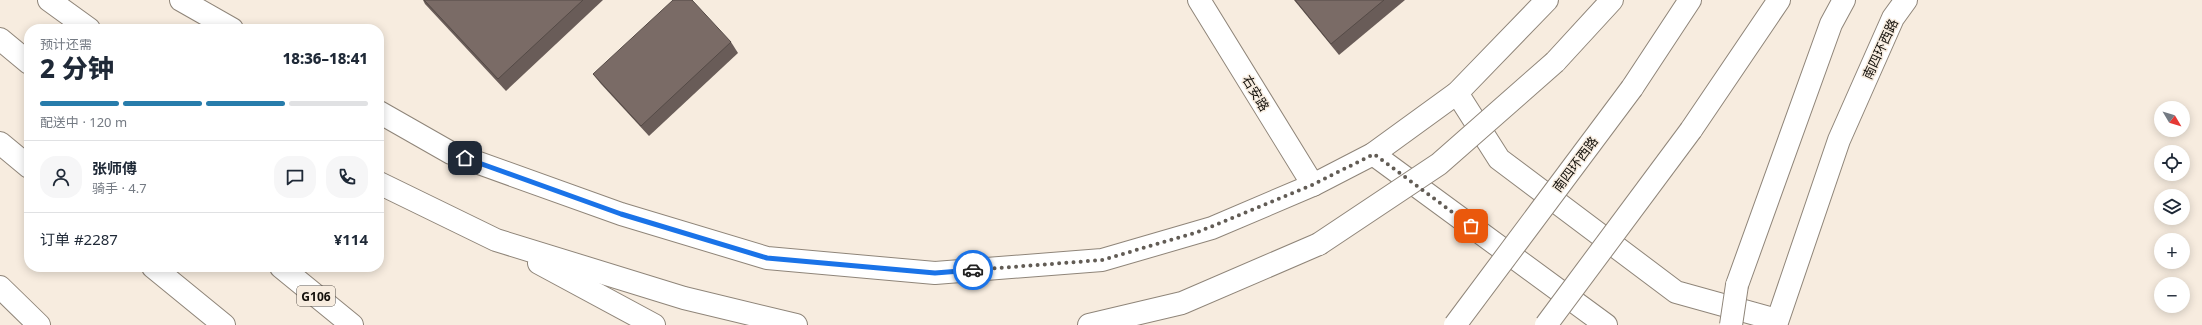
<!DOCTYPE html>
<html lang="zh">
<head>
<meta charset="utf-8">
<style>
	body { margin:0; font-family:"Noto Sans","Noto Sans SC",sans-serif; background:#f6f6f7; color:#1f2937; height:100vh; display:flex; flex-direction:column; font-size:15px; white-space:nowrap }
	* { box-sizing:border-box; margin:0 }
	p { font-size:13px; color:#747a83 }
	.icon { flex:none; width:22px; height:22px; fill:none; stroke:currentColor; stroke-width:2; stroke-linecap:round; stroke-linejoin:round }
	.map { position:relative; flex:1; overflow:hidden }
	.details { position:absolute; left:24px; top:24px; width:360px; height:248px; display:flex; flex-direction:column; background:#fff; border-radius:16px; box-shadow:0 2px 10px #0003 }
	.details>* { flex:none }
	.needle { width:26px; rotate:128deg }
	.controls { position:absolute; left:2154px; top:101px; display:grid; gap:8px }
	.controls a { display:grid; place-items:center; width:36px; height:36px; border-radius:50%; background:#fff; box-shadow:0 2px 10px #0003; font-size:20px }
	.pin { position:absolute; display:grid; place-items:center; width:34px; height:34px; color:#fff; margin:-17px; border-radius:8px; box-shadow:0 2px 6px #0006 }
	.courier { position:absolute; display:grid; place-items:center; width:40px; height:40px; margin:-20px; border:3px solid #1a73e8; border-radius:50%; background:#fff; color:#222; box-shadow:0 1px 5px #0007 }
	.summary em { font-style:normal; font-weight:800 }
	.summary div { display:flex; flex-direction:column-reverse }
	.summary { display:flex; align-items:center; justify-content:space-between; height:68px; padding:0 16px }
	h1 { font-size:26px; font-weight:800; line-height:30px }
	.bar { display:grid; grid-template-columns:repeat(4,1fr); gap:6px 4px; align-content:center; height:48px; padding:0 16px }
	.bar i { height:5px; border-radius:3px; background:#e0e1e3 }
	.bar .on { background:#277cab }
	.bar p { grid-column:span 4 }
	.line { display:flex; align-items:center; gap:10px; padding:0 16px; border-top:1px solid #e0e1e3 }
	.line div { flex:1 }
	.round { display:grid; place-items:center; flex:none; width:42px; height:42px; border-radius:16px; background:#f6f6f7 }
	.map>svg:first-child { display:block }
</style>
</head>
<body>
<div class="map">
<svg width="2202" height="325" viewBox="0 0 2202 325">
	<rect width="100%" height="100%" fill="#f7ecdf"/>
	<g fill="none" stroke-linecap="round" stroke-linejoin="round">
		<defs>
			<polyline id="minor" points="1199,0 1313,185"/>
			<g id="tertiary">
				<polyline points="1457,93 1499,159 1676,292 1777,320"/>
				<polyline points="1776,325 1839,140 1893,18 1906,0"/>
			</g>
			<g id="secondary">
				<polyline points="181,0 232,29"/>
				<polyline points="379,112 451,153 621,214 767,258 935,273 1102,260 1212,228 1313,185 1373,154 1457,93 1547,0"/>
				<polyline points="1373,154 1606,325"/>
			</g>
			<g id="trunk">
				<polyline points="1632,88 1690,0"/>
				<polyline points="1691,130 1779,0"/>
			</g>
			<g id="motorway">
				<polyline points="49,0 89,29"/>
				<polyline points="0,39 29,63"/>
				<polyline points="1555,62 1612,0"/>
				<polyline points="0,143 29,167"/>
				<polyline points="379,183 496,240 684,298 796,325"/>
				<polyline points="539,263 654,325"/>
				<polyline points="153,267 224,325"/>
				<polyline points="281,267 352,325"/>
				<polyline points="1737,285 1831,24 1844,0"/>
				<polyline points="0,287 39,325"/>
				<polyline points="1089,325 1182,303 1319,244"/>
			</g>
		</defs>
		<use href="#minor" stroke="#8f8579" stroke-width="24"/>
		<use href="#tertiary" stroke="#8f8579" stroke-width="24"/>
		<use href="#secondary" stroke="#8f8579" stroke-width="24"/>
		<use href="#trunk" stroke="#8f8579" stroke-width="24"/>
		<use href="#motorway" stroke="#8f8579" stroke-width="24"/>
		<use href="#minor" stroke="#fff" stroke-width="22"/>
		<use href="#tertiary" stroke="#fff" stroke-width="22"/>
		<use href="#secondary" stroke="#fff" stroke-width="22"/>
		<use href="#trunk" stroke="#fff" stroke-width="22"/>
		<use href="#motorway" stroke="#fff" stroke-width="22"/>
		<defs>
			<g id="trunk-bridge">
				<polyline points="1455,325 1632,88"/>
				<polyline points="1546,325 1691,130"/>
			</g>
			<g id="motorway-bridge">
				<polyline points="1319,244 1439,164 1555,62"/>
				<polyline points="1731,325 1737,285"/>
			</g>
		</defs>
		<use href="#trunk-bridge" stroke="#8f8579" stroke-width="24" stroke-linecap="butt"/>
		<use href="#motorway-bridge" stroke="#8f8579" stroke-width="24" stroke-linecap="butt"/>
		<use href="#trunk-bridge" stroke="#fff" stroke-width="22"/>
		<use href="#motorway-bridge" stroke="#fff" stroke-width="22"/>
	</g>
	<g fill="#695c58">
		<polygon points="423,0 603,0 506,91 425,4"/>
		<polygon points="1294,0 1405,0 1339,55"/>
		<polygon points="731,42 738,53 649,136 601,84 593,74"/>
	</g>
	<g fill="#7a6b66" stroke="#554b47">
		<polygon points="424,0 583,0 498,79"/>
		<polygon points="673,0 692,0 731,42 641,126 593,74"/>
		<polygon points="1295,0 1384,0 1331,44"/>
	</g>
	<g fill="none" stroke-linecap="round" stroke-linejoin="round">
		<polyline stroke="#625c55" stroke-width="4" stroke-dasharray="0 7.2" points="973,270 1102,260 1198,232 1312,185 1374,154 1471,226"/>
		<polyline stroke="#1a73e8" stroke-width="5" points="465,158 621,214 767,258 935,273 973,270"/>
	</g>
	<g text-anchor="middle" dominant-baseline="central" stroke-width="3" stroke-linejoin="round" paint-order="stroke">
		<rect fill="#f7ecdf" stroke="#57514a" stroke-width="1" x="297" y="286" width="38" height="20" rx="3"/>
		<g font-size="12" font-weight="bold" fill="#120f0a">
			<text x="316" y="296">G106</text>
		</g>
		<g font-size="13" fill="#120f0a" stroke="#f7ecdf">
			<text transform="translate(1880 49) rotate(-65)">南四环西路</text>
			<text transform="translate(1256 93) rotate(59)">右安路</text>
			<text transform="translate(1575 164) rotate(-53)">南四环西路</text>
		</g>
	</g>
</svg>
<div class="controls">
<a><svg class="needle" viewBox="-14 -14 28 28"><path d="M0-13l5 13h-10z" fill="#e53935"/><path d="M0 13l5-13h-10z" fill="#747a83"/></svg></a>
<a><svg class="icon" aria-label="locate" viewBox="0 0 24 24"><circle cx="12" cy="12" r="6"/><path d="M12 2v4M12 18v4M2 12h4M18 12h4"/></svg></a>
<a><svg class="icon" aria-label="layers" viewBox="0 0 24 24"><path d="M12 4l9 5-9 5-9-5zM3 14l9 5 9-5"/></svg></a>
<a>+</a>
<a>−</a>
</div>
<div class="pin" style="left:1471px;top:226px;background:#ea580c"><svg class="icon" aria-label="bag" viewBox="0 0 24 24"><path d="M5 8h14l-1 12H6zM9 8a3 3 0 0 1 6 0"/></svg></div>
<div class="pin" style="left:465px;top:158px;background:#1f2937"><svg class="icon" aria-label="home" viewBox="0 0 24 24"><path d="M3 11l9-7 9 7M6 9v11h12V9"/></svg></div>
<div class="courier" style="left:973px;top:270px"><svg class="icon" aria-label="car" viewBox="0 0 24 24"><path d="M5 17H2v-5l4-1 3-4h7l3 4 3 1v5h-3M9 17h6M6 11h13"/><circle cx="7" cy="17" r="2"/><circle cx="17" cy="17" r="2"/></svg></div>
<section class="details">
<div class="summary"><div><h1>2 分钟</h1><p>预计还需</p></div><em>18:36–18:41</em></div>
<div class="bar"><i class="on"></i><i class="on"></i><i class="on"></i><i></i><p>配送中 · 120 m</p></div>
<div class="line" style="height:72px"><a class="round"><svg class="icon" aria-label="person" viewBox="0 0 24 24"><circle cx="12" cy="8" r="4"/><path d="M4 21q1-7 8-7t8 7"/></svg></a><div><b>张师傅</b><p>骑手 · 4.7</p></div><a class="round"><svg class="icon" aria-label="chat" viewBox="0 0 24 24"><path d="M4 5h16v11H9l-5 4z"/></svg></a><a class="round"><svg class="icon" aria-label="phone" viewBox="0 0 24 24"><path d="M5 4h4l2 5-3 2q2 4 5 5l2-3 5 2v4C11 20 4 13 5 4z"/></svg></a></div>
<div class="line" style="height:52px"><div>订单 #2287</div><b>¥114</b></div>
</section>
</div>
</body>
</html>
